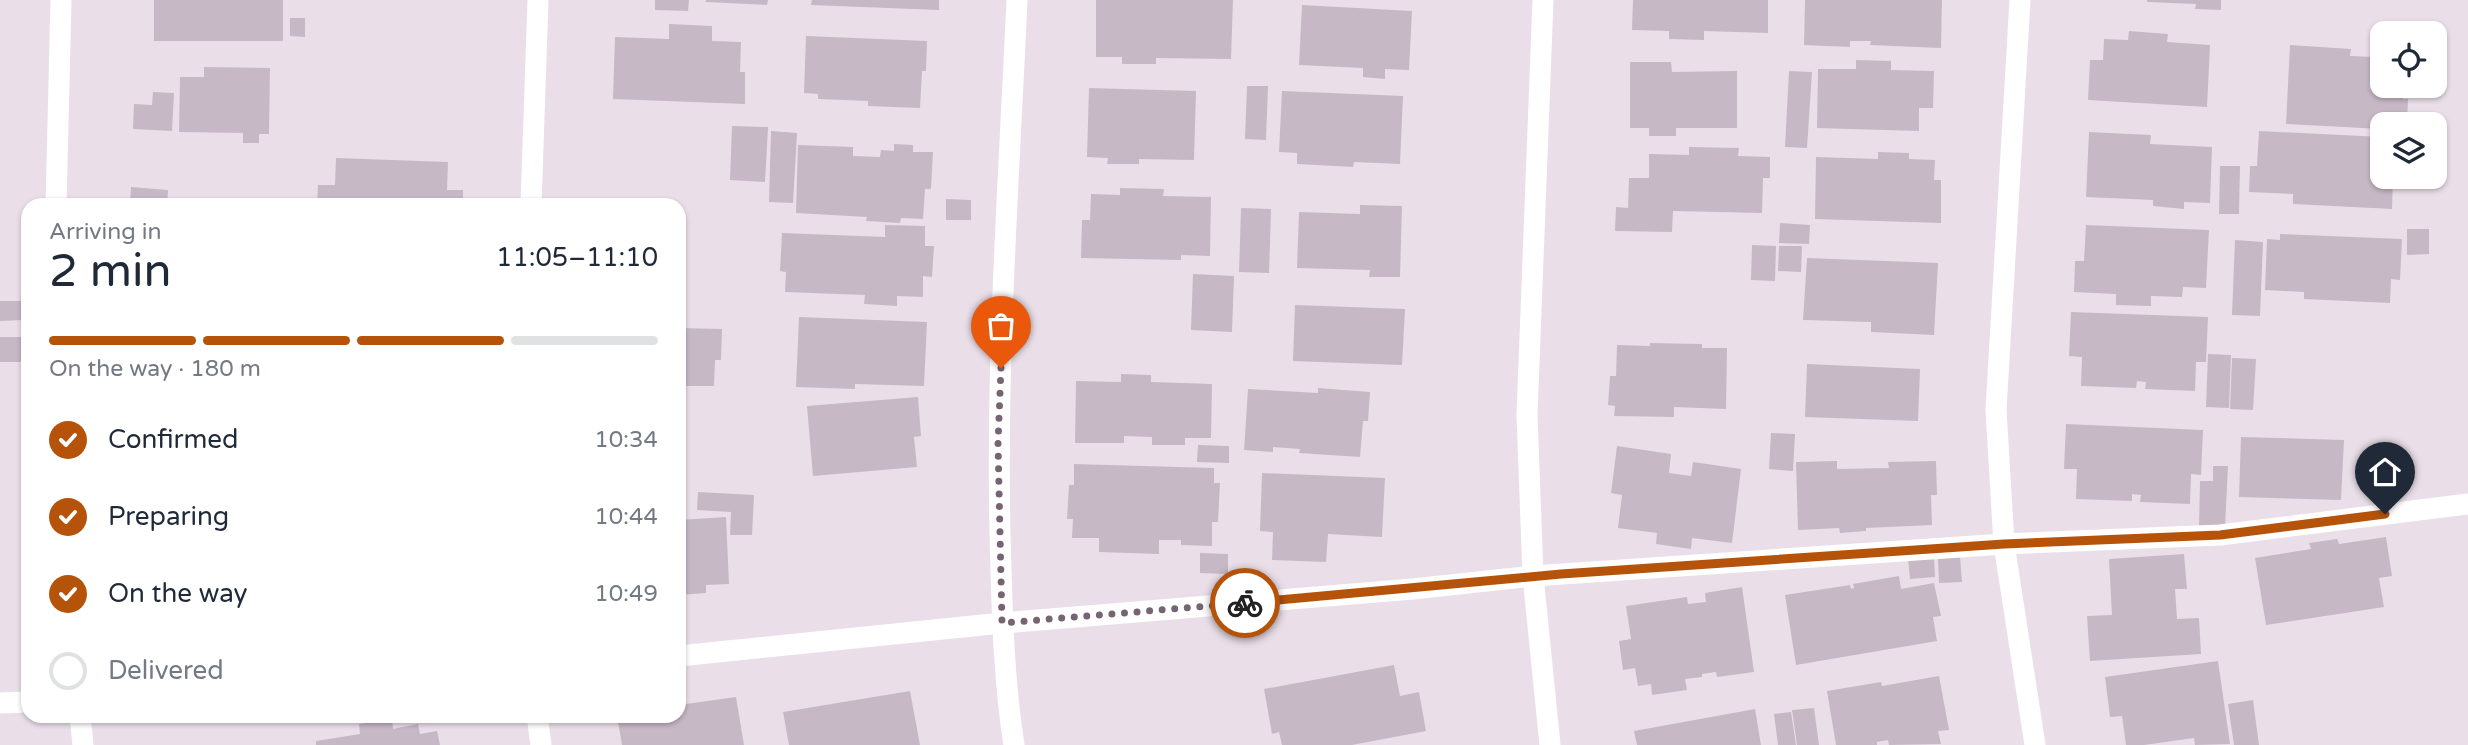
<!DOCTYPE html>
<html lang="en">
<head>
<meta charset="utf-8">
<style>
	body { margin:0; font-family:"Varela Round",sans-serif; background:#f6f6f7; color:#1f2937; height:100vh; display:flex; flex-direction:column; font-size:26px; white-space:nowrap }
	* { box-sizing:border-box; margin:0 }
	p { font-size:23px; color:#747a83 }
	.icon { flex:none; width:38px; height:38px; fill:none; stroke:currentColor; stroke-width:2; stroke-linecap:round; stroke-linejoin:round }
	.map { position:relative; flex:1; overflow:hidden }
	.panel { position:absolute; left:21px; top:198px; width:665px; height:525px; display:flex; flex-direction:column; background:#fff; border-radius:21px; box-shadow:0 2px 5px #0004 }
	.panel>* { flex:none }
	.fabs { position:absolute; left:2370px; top:21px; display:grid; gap:14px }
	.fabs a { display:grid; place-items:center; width:77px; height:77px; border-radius:14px; background:#fff; box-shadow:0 2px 5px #0004; font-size:35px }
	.pin { position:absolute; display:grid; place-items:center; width:60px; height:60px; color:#fff; margin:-72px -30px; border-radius:50% 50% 50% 0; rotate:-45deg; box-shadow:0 0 7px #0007 }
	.pin .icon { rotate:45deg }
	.courier { position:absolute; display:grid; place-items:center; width:70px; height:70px; margin:-35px; border:5px solid #b45309; border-radius:50%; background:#fff; color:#222; box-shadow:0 2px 9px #0007 }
	.overview em { font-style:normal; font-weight:600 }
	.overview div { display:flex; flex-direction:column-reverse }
	.overview { display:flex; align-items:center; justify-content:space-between; height:119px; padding:0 28px }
	h1 { font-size:46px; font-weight:600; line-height:52px }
	.bar { display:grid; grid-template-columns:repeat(4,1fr); gap:10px 7px; align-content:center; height:84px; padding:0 28px }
	.bar i { height:9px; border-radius:5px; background:#e0e1e3 }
	.bar .current { background:#b45309 }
	.bar p { grid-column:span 4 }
	ol { padding:0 28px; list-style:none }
	li { display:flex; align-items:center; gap:21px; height:77px }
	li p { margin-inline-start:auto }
	li .icon { padding:7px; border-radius:50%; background:#b45309; color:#fff; stroke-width:4 }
	li:last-child { color:#747a83 }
	li i { width:38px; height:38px; border:4px solid #e0e1e3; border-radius:50% }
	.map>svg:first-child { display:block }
</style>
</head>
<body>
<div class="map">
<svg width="2468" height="745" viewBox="0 0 2468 745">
	<rect width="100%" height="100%" fill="#eadfe9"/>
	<g fill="#c7b8c5">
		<rect x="154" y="0" width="129" height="41"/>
		<polygon points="655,0 689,0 688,11 655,10"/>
		<polygon points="706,0 768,0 767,5 706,2"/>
		<polygon points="812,0 939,0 939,10 811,5"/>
		<polygon points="1096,0 1233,0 1231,59 1156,58 1156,64 1122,64 1122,57 1096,57"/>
		<polygon points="1633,0 1768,0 1768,33 1704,31 1704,40 1669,39 1669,31 1632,30"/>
		<polygon points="1805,0 1942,0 1941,48 1870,45 1871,41 1850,41 1850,47 1804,45"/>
		<polygon points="2147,0 2221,0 2221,10 2195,9 2196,4 2147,2"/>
		<polygon points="1302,5 1412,11 1409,70 1385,69 1385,79 1363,77 1363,68 1299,65"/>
		<polygon points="290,18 305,18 305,37 290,36"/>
		<polygon points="669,24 712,26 712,41 741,42 740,72 745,72 745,104 613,99 615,37 669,39"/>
		<polygon points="2129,31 2168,34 2167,42 2210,45 2207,107 2088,100 2090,60 2103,60 2104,39 2128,40"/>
		<polygon points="806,36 927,41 926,71 922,71 920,108 868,106 868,101 818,99 818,94 804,93"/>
		<polygon points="2290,45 2351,49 2350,56 2377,57 2377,51 2382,51 2382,86 2409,86 2409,90 2404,90 2403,99 2408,99 2407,124 2382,124 2382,129 2286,124"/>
		<polygon points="1856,60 1891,61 1891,70 1934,71 1933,108 1919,108 1919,131 1817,128 1818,69 1856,69"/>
		<polygon points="1630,62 1671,62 1672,72 1737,71 1737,128 1676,128 1676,136 1649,136 1649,128 1630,128"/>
		<polygon points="204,67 270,68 269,134 259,134 259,143 243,143 243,133 179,132 180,77 204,77"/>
		<polygon points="1789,71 1812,72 1807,148 1785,147"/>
		<polygon points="1247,86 1268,86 1266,140 1245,139"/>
		<polygon points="1089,88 1196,91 1194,160 1139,159 1139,164 1107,164 1108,158 1087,157"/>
		<polygon points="1282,91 1403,96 1400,164 1354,162 1353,167 1297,164 1297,153 1279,152"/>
		<polygon points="153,92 174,93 172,131 133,129 134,104 152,105"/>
		<polygon points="732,126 768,127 765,182 730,180"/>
		<polygon points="771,131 797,133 793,203 769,202"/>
		<polygon points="2259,131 2382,137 2382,177 2393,177 2392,209 2293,204 2293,194 2249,192 2250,166 2257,166"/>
		<polygon points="2089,132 2151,135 2150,144 2212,147 2210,203 2184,202 2184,209 2153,206 2153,200 2086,197"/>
		<polygon points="894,144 913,145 913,152 933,152 931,189 925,189 923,219 901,218 900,223 866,221 867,217 796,213 798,145 853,147 853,156 880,157 881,150 894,151"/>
		<polygon points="1689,147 1739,148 1738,156 1770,157 1770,178 1763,178 1762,213 1673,211 1672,232 1615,231 1616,207 1628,208 1629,178 1649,178 1649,154 1689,155"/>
		<polygon points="1878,152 1909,153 1909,159 1935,160 1934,180 1941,180 1941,223 1815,219 1816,157 1878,159"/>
		<polygon points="336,158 448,162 447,190 463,190 463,205 317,205 318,185 335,185"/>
		<polygon points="2220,166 2240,166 2239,214 2219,214"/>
		<polygon points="131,187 168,190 167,205 130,205"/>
		<polygon points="1120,188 1164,189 1163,196 1211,197 1210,256 1181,255 1181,260 1081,258 1082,220 1090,220 1091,194 1120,195"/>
		<polygon points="946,199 971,200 971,220 946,220"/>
		<polygon points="1360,205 1402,206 1400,277 1369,277 1370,270 1297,268 1299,212 1360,214"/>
		<polygon points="1241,208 1271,209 1269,273 1239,272"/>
		<polygon points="1780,223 1810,225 1809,244 1779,243"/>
		<polygon points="885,225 925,226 925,246 934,246 932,277 923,276 923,297 897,296 897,306 864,304 865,295 785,292 786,272 780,271 782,233 885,237"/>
		<polygon points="2086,225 2209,230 2206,288 2183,287 2182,297 2151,296 2151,306 2116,305 2116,294 2074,292 2075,261 2084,261"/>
		<polygon points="2407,229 2429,229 2429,254 2407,255"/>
		<polygon points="2280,234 2402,239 2400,280 2391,279 2390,303 2304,299 2304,292 2265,290 2267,239 2280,240"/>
		<polygon points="2235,240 2263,242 2260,316 2232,315"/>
		<polygon points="1752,245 1776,246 1775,281 1751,280"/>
		<polygon points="1779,246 1802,246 1801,272 1778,271"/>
		<polygon points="1807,258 1938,263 1934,335 1871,332 1871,322 1803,320"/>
		<polygon points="1193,274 1234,276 1232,332 1191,330"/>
		<polygon points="0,301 23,301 23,320 0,321"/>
		<polygon points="1295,305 1405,309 1402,365 1293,361"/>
		<polygon points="2071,312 2208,317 2206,362 2196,362 2195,391 2145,389 2146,382 2137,381 2136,388 2081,386 2082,357 2069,356"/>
		<polygon points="799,317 927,322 924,386 855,384 855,389 796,387"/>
		<polygon points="679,328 722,329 721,360 715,360 714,386 679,386"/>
		<polygon points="0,337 22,337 21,362 0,362"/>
		<polygon points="1650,343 1702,344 1702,348 1727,348 1726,409 1674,407 1674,417 1614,416 1615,406 1608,405 1610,376 1616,376 1617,345 1650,346"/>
		<polygon points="2208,354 2231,355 2229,408 2206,407"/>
		<polygon points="2232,358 2256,359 2253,410 2230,409"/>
		<polygon points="1807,364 1920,369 1918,421 1805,417"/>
		<polygon points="1121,374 1151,375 1151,382 1212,384 1211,438 1185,438 1185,445 1152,445 1152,437 1124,436 1124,443 1075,443 1076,381 1121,382"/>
		<polygon points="1318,388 1370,392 1368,421 1363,421 1360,457 1299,453 1300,449 1273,447 1273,452 1244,450 1248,389 1318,393"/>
		<polygon points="918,397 921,436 914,437 917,467 813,476 807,406"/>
		<polygon points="2066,424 2203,430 2201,475 2191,474 2190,504 2140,502 2141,495 2132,494 2132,501 2076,499 2077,469 2064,469"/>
		<polygon points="1771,433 1795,434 1793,471 1769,469"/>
		<polygon points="2241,437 2344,440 2341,500 2239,497"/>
		<polygon points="1198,445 1229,446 1229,463 1197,462"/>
		<polygon points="1617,446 1671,454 1669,473 1691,476 1693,462 1741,469 1732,543 1692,538 1691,549 1656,544 1657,533 1618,528 1622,495 1611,493"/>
		<polygon points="1837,461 1837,469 1889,468 1888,462 1936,461 1937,495 1931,495 1932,525 1866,528 1866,531 1840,533 1839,528 1798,530 1796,462"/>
		<polygon points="1074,464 1214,468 1214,483 1220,483 1218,522 1212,522 1212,546 1181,545 1181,540 1159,540 1159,554 1099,552 1099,538 1072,538 1073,519 1067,519 1069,485 1074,485"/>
		<polygon points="2213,466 2228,466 2225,528 2199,527 2200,481 2213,481"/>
		<polygon points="1262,473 1385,478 1382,537 1328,534 1326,562 1272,560 1273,532 1260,531"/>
		<polygon points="698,492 754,495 752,535 730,535 731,512 697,510"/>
		<polygon points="726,517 729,584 706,585 706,593 679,595 679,520"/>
		<polygon points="2386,537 2392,576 2379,578 2384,607 2266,625 2255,558 2311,549 2309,543 2337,539 2339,544"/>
		<polygon points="1200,553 1228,554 1228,574 1200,573"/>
		<polygon points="2184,554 2187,589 2175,589 2177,619 2199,618 2201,654 2090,661 2087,616 2112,615 2109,559"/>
		<polygon points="1960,556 1962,582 1939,583 1938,558"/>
		<polygon points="1934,557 1935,577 1910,579 1908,559"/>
		<polygon points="1899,576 1901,589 1934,583 1941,616 1933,617 1937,641 1796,665 1785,595 1850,585 1851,589 1854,588 1853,584"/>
		<polygon points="1742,587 1754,672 1717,677 1716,672 1702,674 1702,677 1685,679 1687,690 1652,695 1651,684 1638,686 1635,668 1623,670 1619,641 1631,639 1626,606 1687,597 1688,604 1706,602 1705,593"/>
		<polygon points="2218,661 2230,744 2195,745 2194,738 2144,745 2126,745 2122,716 2110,717 2105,677"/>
		<polygon points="1394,665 1400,696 1419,692 1426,731 1352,745 1282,745 1279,732 1272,734 1264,689"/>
		<polygon points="1939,676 1949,730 1938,731 1941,744 1889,745 1888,740 1877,742 1877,745 1836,745 1827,691 1881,682 1882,686"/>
		<polygon points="910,691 920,745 789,745 783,712"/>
		<polygon points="736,697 744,745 622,745 617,716 679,716 679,705"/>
		<polygon points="2253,700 2259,745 2234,745 2228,704"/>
		<polygon points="1814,708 1819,745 1797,745 1792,710"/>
		<polygon points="1755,709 1761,745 1637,745 1634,731"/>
		<polygon points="1791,712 1796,745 1778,745 1774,714"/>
		<polygon points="392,719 393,729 418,724 420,734 437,731 440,745 316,745 316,741 360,734 359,724"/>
	</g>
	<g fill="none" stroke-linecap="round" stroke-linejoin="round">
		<g stroke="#fff" stroke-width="21">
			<polyline points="1543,0 1527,415 1533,576 1550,745"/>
			<polyline points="2020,0 1996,410 2004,544 2035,745"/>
			<polyline points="56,205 61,0"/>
			<polyline points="531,205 538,0"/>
			<polyline points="679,656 1002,623 1413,589 1533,576 2004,544 2220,535 2468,504"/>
			<polyline points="0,703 28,702"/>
			<polyline points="80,716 83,745"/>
			<polyline points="537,716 541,745"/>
			<path d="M1014,745C1003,675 1002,605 1000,534C996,356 1009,178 1017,0"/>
		</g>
	</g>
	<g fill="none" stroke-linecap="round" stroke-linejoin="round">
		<polyline stroke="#766472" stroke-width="7" stroke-dasharray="0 12.6" points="1001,368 998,443 1002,623 1245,603"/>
		<polyline stroke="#b45309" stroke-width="9" points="1245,603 1561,574 2004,544 2220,535 2385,514"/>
	</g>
</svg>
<div class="fabs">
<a><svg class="icon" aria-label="locate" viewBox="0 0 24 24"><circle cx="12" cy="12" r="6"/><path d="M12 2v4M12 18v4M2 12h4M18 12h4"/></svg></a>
<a><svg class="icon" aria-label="layers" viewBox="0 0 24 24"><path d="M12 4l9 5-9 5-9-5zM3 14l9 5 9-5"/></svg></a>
</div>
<div class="pin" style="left:1001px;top:368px;background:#ea580c"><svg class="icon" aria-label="bag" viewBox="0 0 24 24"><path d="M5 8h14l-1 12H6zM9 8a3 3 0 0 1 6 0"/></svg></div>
<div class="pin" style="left:2385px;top:514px;background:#1f2937"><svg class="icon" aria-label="home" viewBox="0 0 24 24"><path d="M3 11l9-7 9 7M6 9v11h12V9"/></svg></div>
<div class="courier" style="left:1245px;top:603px"><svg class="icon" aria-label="bike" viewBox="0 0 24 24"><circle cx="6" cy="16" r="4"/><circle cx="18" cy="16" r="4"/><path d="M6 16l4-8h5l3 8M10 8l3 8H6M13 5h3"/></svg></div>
<section class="panel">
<div class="overview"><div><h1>2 min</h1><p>Arriving in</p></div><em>11:05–11:10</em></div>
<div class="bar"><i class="current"></i><i class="current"></i><i class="current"></i><i></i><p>On the way · 180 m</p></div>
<ol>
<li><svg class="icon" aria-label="check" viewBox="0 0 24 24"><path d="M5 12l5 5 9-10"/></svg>Confirmed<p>10:34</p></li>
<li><svg class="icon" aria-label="check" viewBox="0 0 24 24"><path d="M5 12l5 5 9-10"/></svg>Preparing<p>10:44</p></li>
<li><svg class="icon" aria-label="check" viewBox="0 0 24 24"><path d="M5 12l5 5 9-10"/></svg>On the way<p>10:49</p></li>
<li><i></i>Delivered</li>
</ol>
</section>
</div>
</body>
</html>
